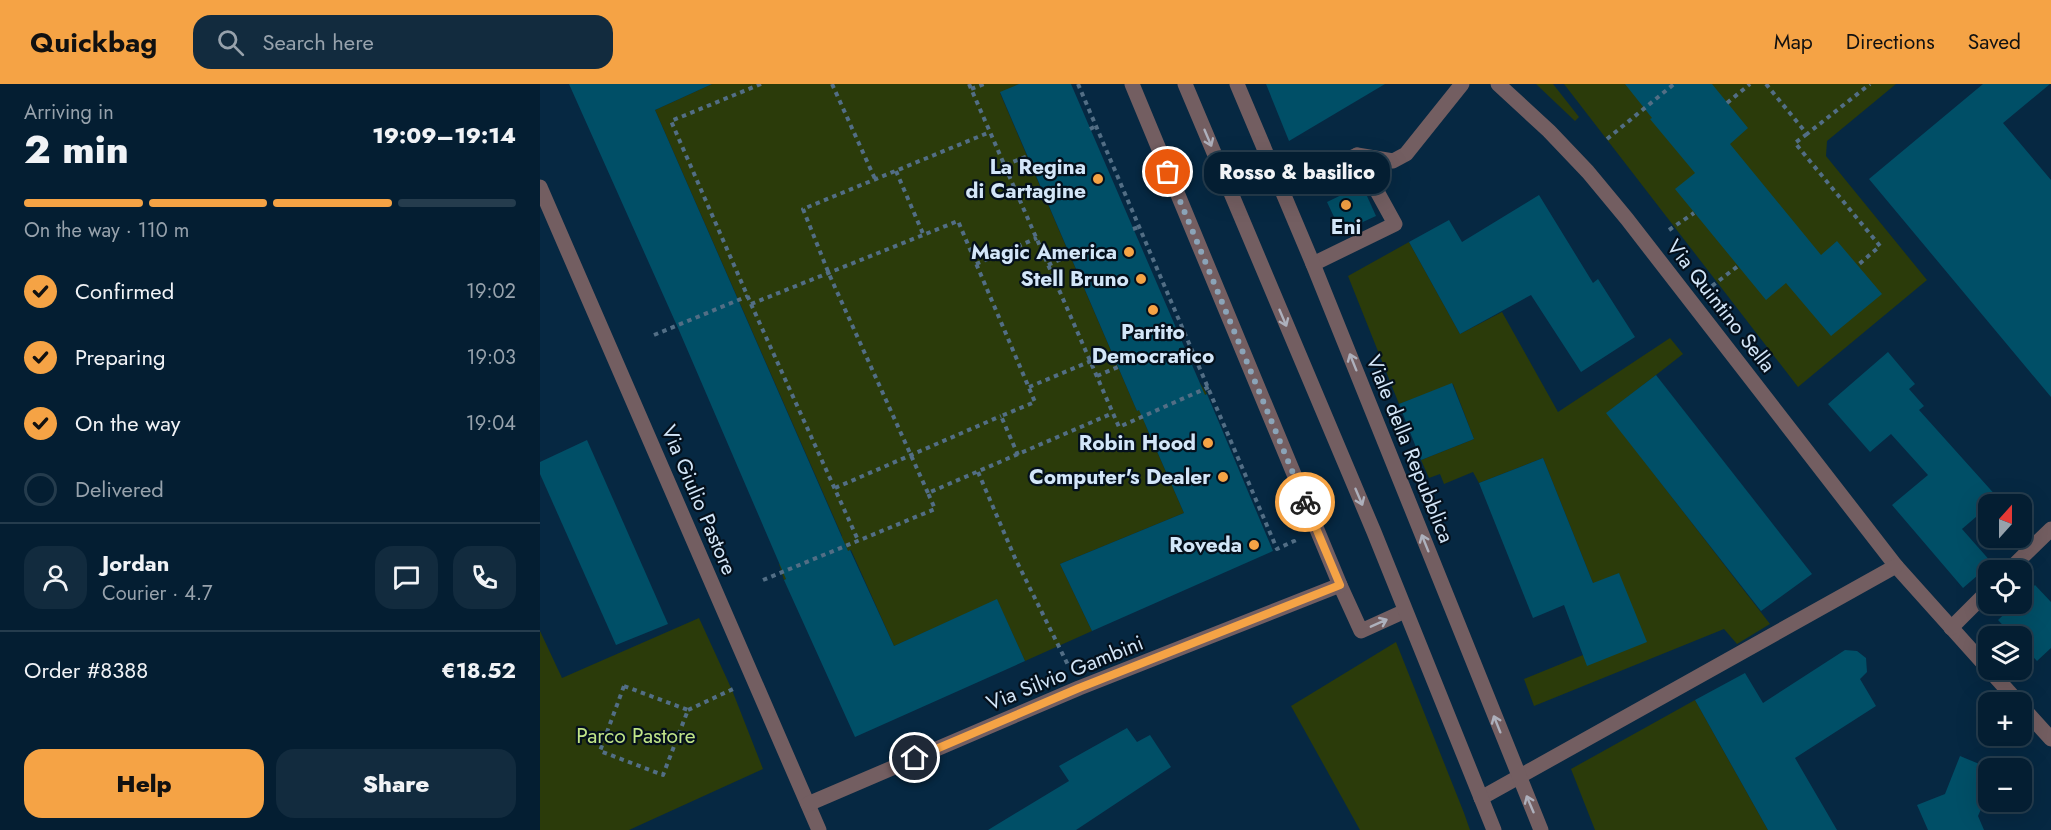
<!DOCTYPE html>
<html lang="en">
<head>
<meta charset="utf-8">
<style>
	body { margin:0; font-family:Jost,sans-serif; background:#122b3e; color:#f1f3f6; height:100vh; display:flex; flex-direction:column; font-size:22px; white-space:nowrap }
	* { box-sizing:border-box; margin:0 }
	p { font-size:20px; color:#97a2ac }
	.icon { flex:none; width:33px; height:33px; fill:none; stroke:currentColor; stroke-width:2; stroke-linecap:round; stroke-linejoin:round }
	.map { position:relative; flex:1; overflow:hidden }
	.panel { display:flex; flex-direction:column; background:#041e32; width:540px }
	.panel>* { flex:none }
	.needle { width:39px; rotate:21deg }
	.tools { position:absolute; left:1438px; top:410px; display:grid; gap:12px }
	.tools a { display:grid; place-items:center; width:54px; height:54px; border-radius:12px; background:#041e32; box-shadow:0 6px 24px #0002,0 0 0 2px #253c4d; font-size:30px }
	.pin { position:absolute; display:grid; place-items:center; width:51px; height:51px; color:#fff; margin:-26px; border:3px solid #fff; border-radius:50%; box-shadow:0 2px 6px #0007 }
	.courier { position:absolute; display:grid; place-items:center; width:60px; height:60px; margin:-30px; border:4px solid #f5a345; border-radius:50%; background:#fff; color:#222; box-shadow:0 2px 8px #0007 }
	.bubble { position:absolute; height:42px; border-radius:18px; background:#041e32; box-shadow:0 6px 24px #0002,0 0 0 2px #253c4d; font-size:20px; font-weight:800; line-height:42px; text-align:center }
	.head em { font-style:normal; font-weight:800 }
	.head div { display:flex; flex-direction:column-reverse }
	.head { display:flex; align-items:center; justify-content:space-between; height:102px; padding:0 24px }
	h1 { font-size:39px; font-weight:800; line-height:45px }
	.bar { display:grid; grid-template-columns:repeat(4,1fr); gap:9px 6px; align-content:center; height:72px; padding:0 24px }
	.bar i { height:8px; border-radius:4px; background:#253c4d }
	.bar .selected { background:#f5a345 }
	.bar p { grid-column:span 4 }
	.line { display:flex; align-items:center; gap:15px; padding:0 24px; border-top:2px solid #253c4d }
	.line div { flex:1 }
	.round { display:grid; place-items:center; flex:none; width:63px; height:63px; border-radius:18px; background:#122b3e }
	ol { padding:0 24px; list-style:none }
	li { display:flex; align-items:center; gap:18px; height:66px }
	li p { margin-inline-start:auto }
	li .icon { padding:6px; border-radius:50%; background:#f5a345; color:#111; stroke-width:4 }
	li:last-child { color:#97a2ac }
	li i { width:33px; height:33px; border:3px solid #253c4d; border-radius:50% }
	.primary-button { display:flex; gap:12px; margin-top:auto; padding:12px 24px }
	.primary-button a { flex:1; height:69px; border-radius:18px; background:#f5a345; color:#111; font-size:24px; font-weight:800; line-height:69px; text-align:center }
	.primary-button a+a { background:#122b3e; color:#f1f3f6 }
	header { display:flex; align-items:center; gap:36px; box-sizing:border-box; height:84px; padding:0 30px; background:#f5a345; color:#111 }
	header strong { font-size:28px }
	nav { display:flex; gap:33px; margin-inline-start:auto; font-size:21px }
	.search { width:420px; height:54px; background:#122b3e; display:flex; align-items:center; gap:15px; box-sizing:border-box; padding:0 21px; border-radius:18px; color:#97a2ac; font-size:22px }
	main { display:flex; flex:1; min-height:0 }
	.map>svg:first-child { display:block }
</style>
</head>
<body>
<header>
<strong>Quickbag</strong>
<div class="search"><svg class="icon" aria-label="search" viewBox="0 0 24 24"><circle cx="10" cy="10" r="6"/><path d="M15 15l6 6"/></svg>Search here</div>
<nav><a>Map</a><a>Directions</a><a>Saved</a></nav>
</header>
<main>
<section class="panel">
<div class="head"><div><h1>2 min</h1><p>Arriving in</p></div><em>19:09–19:14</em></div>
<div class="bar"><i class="selected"></i><i class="selected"></i><i class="selected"></i><i></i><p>On the way · 110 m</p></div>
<ol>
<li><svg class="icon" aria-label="check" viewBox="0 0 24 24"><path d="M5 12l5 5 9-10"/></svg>Confirmed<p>19:02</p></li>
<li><svg class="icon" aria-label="check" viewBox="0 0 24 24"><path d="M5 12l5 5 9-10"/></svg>Preparing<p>19:03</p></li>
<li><svg class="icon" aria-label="check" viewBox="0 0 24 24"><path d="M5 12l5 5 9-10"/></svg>On the way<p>19:04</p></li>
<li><i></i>Delivered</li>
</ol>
<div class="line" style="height:108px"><a class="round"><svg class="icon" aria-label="person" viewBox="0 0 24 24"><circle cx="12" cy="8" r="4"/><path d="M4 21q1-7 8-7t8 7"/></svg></a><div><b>Jordan</b><p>Courier · 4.7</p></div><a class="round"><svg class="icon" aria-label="chat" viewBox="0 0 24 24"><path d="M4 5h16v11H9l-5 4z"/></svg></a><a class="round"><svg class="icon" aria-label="phone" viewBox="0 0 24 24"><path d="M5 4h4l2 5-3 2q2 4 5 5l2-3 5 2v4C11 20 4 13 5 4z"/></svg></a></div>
<div class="line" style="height:78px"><div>Order #8388</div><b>€18.52</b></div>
<div class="primary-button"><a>Help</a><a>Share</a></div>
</section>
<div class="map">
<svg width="1511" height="746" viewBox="0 0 1511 746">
	<rect width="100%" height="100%" fill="#062842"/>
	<g fill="#2b3b0a">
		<polygon points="172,0 479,0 460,9 597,327 660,299 667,310 605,340 644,429 520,480 552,547 485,577 457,516 354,562 311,466 244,496 239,480 302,452 115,26"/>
		<polygon points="996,0 1013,0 1039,33 1035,37"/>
		<polygon points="1024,0 1356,0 1287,57 1286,72 1387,196 1258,303"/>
		<polygon points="869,158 920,250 962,228 1018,328 1130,254 1143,270 1067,329 1230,540 1197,560 1184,545 994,622 984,595 1043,571 1053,499 1003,374 939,399 933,388 904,400 900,390 889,394 881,376 934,355 913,300 859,320 808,192"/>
		<polygon points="159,534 192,606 223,685 89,746 0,746 0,547 22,594"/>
		<polygon points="856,558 924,729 930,746 820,746 751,622"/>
		<polygon points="1155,616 1228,746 1055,746 1031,685"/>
	</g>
	<g fill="#004f67">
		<polygon points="29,0 172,0 115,26 308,467 310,466 354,562 457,515 485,577 315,653 244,496 246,495 138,244"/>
		<polygon points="479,0 531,0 665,311 667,310 733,467 552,547 520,480 644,429 599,326 597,327 460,8"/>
		<polygon points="726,0 845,0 749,57"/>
		<polygon points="1085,0 1172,0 1208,44 1190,60 1281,171 1297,157 1342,210 1291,252 1246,199 1226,216 1135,105 1155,89 1110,35 1112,34"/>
		<polygon points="1443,0 1510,0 1463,39 1511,96 1511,313 1329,95"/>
		<polygon points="822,101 836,132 801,148 787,118"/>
		<polygon points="999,111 1053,199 1058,195 1095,253 1041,288 991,211 920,250 869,158 909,136 922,158"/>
		<polygon points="1348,268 1375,300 1369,305 1384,322 1379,326 1458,414 1422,445 1452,479 1423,504 1352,421 1388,391 1351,350 1330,368 1288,320"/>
		<polygon points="1116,291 1272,490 1221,527 1066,329"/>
		<polygon points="912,299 934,355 881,376 859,320"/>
		<polygon points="47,356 128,540 76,561 0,390 0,378"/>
		<polygon points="1003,374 1053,499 1079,489 1107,558 1047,582 1024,521 993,534 939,399"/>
		<polygon points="1495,501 1511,518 1511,564 1497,577 1482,561 1482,552 1473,552 1458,536 1476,519 1482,519 1482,513"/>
		<polygon points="1305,566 1317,567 1326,574 1327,588 1320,595 1336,622 1255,674 1297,746 1228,746 1155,616 1205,589 1223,619"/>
		<polygon points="587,644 597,658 610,651 631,683 536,746 448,746 529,697 519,682"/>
		<polygon points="1420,672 1449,684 1449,707 1438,732 1444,746 1388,746 1377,721 1405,710"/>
	</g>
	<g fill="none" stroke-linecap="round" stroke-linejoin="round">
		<g stroke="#526e85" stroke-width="4" stroke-dasharray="4.5 4.5" stroke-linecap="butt">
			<polyline points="221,0 131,37 211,220 318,456"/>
			<polyline points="292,0 335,95"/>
			<polyline points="429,0 579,343 669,303"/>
			<polyline points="538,0 737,465 754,457 755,460"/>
			<polyline points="1226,0 1267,50 1330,0"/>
			<polyline points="431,5 444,0"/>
			<polyline points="1187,19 1210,0"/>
			<polyline points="550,45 556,42"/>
			<polyline points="1267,50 1255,59 1340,162 1318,181"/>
			<polyline points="1067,55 1134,0"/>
			<polyline points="465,81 488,72"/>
			<polyline points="356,87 384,152"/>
			<polyline points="593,145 599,143"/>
			<polyline points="1129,146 1154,129"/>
			<polyline points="436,180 497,154"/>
			<polyline points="508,181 530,171"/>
			<polyline points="1172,202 1198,182"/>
			<polyline points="211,220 418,137 495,318 461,332 478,371"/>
			<polyline points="114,251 208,212"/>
			<polyline points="557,292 578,283"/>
			<polyline points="489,303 551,277"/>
			<polyline points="438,388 475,474 529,583"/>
			<polyline points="295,404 461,332"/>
			<polyline points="388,409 289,190 263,125 450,48"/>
			<polyline points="223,496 395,425 388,409 573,329"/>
			<polygon points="84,602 148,626 123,691 60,667"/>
			<polyline points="148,626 193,605"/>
		</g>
		<g stroke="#735e61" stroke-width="15">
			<polyline points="817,71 853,77 866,70 922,0"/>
			<polyline points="740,105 817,71 855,140 773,180"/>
		</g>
		<g stroke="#735e61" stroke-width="15">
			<polyline points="592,0 800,501 821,547 865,527"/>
			<polyline points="958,0 1009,47 1048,88 1087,135 1356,482 1478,618"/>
			<polyline points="0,103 279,746"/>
			<polyline points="1469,486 1511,445"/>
			<polyline points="1411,544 1449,506"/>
			<polyline points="1482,623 1511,655"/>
			<polyline points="941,714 1356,482"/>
			<polyline points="268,720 539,604 800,501"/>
		</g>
		<g stroke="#735e61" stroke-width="15">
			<polyline points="645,0 834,448 954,746"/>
			<polyline points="697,0 773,180 1001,746"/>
		</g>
	</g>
	<defs><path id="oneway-shaft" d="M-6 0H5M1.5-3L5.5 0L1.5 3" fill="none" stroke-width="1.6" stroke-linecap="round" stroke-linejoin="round" transform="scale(1.5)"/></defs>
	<g stroke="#adb0bc">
		<use href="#oneway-shaft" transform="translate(668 54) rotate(67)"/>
		<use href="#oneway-shaft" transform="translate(743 234) rotate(67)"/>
		<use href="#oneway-shaft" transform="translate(813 278) rotate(-112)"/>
		<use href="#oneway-shaft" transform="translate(819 413) rotate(67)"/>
		<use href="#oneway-shaft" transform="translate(885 459) rotate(-112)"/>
		<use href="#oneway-shaft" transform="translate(839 539) rotate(-24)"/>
		<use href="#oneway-shaft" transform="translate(957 640) rotate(-112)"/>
		<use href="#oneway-shaft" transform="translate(990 720) rotate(-113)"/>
	</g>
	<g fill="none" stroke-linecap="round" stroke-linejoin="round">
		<polyline stroke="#8ba4b8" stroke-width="6" stroke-dasharray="0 10.8" points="628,88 765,418"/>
		<polyline stroke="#f5a345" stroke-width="8" points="375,674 539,604 800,501 765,418"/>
	</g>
	<g fill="#f5a345" stroke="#04101c" stroke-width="2">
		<circle cx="558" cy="95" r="6"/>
		<circle cx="806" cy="121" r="6"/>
		<circle cx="589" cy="168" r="6"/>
		<circle cx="601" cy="195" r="6"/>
		<circle cx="613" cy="226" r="6"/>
		<circle cx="668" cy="359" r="6"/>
		<circle cx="683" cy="393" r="6"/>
		<circle cx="714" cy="461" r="6"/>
	</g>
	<g text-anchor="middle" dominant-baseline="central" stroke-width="4.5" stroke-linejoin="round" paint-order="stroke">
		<g font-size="21" font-weight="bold" fill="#d3e6f8" stroke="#04101c" text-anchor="end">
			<text x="546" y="83">La Regina<tspan x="546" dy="24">di Cartagine</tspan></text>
			<text x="806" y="143" text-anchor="middle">Eni</text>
			<text x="577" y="168">Magic America</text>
			<text x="589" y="195">Stell Bruno</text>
			<text x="613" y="248" text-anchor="middle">Partito<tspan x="613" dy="24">Democratico</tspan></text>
			<text x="656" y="359">Robin Hood</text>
			<text x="671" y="393">Computer's Dealer</text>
			<text x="702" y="461">Roveda</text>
		</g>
		<g font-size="21" fill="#d3e6f8" stroke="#04101c">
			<text transform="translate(1181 222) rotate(52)">Via Quintino Sella</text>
			<text transform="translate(870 365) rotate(68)">Viale della Repubblica</text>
			<text transform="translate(159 416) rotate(67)">Via Giulio Pastore</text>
			<text transform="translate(525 589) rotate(-22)">Via Silvio Gambini</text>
		</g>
		<g font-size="21" fill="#c1e588" stroke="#04101c">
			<text x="96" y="652">Parco Pastore</text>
		</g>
	</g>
</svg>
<div class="tools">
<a><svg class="needle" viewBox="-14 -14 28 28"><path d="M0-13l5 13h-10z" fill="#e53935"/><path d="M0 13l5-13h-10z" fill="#97a2ac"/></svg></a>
<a><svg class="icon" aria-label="locate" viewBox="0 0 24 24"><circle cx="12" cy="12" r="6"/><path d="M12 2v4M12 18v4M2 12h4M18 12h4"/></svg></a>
<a><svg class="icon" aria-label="layers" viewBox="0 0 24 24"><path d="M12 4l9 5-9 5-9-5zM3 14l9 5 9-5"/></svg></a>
<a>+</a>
<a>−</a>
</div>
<div class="pin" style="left:628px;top:88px;background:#ea580c"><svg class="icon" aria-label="bag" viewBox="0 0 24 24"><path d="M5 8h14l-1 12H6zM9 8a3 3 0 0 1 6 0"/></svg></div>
<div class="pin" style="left:375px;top:674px;background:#1f2937"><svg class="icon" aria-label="home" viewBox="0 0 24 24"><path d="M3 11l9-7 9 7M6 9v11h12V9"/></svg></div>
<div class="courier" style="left:765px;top:418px"><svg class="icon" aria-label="bike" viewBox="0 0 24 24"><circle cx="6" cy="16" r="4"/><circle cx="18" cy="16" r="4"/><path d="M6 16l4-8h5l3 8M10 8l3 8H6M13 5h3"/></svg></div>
<div class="bubble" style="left:664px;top:68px;width:186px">Rosso &amp; basilico</div>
</div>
</main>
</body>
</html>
